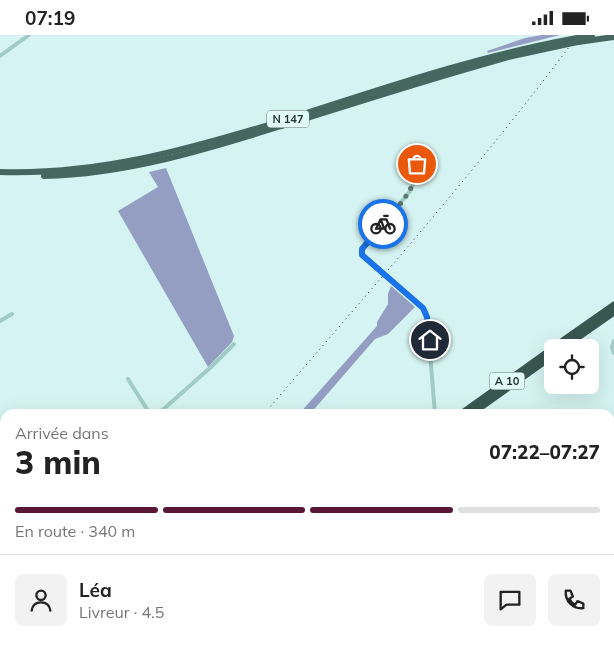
<!DOCTYPE html>
<html lang="fr">
<head>
<meta charset="utf-8">
<style>
	body { margin:0; font-family:Mulish,sans-serif; background:#f2f2f2; color:#222; height:100vh; display:flex; flex-direction:column; font-size:19px; white-space:nowrap }
	* { box-sizing:border-box; margin:0 }
	p { font-size:16px; color:#767676 }
	.icon { flex:none; width:28px; height:28px; fill:none; stroke:currentColor; stroke-width:2; stroke-linecap:round; stroke-linejoin:round }
	.map { position:relative; flex:1; overflow:hidden }
	.drawer { position:absolute; left:0px; top:374px; width:615px; height:246px; display:flex; flex-direction:column; background:#fff; border-radius:15px 15px 0 0; box-shadow:0 5px 20px #0002 }
	.drawer>* { flex:none }
	.fabs { position:absolute; left:544px; top:304px; display:grid; gap:10px }
	.fabs a { display:grid; place-items:center; width:55px; height:55px; border-radius:8px; background:#fff; box-shadow:0 5px 20px #0002; font-size:25px }
	.pin { position:absolute; display:grid; place-items:center; width:42px; height:42px; color:#fff; margin:-21px; border:2px solid #fff; border-radius:50%; box-shadow:0 1px 5px #0007 }
	.courier { position:absolute; display:grid; place-items:center; width:50px; height:50px; margin:-25px; border:4px solid #1a73e8; border-radius:50%; background:#fff; color:#222; box-shadow:0 1px 6px #0007 }
	.headline em { font-style:normal; font-weight:800 }
	.headline div { display:flex; flex-direction:column-reverse }
	.headline { display:flex; align-items:center; justify-content:space-between; height:85px; padding:0 15px }
	h1 { font-size:32px; font-weight:800; line-height:38px }
	.bar { display:grid; grid-template-columns:repeat(4,1fr); gap:8px 5px; align-content:center; height:60px; padding:0 15px }
	.bar i { height:6px; border-radius:4px; background:#e0e0e0 }
	.bar .selected { background:#591636 }
	.bar p { grid-column:span 4 }
	.line { display:flex; align-items:center; gap:12px; padding:0 15px; border-top:1px solid #e0e0e0 }
	.line div { flex:1 }
	.round { display:grid; place-items:center; flex:none; width:52px; height:52px; border-radius:8px; background:#f2f2f2 }
	.status { display:flex; justify-content:space-between; align-items:center; height:35px; padding:0 25px; background:#fff; direction:ltr }
	.status svg { height:14px; fill:currentColor }
	.map>svg:first-child { display:block }
</style>
</head>
<body>
<div class="status"><b>07:19</b><svg viewBox="0 0 49 12"><path d="M0 12V9h3v3zM5 12V6h3v6zM10 12V3h3v9zM15 12V0h3v12zM26 1h20v11H26zM47 4h2v5h-2z"/></svg></div>
<div class="map">
<svg width="614" height="619" viewBox="0 0 614 619">
	<rect width="100%" height="100%" fill="#d5f3f2"/>
	<g fill="#949ec2">
		<polygon points="542,0 560,0 488,18 487,16 525,3"/>
		<polygon points="166,133 234,301 232,307 208,332 118,176 158,152 149,137"/>
		<polygon points="391,251 415,272 388,299 375,304 310,379 299,379 377,291 377,287 388,269 388,259"/>
		<polygon points="91,615 142,615 137,619 92,619"/>
	</g>
	<g fill="none" stroke-linecap="round" stroke-linejoin="round">
		<g stroke="#a0cbc7" stroke-width="4">
			<polyline points="0,21 29,0"/>
			<polyline points="372,229 362,221 362,214 411,155 416,140 417,123"/>
			<polyline points="399,252 423,273 427,282 435,379"/>
			<polyline points="0,286 12,279"/>
			<polyline points="614,306 612,312 614,318"/>
			<polyline points="128,344 150,379"/>
			<polyline points="158,379 211,332 234,309"/>
			<polyline points="0,411 5,421"/>
			<polyline points="610,427 614,428"/>
			<polyline points="298,615 299,619"/>
			<polyline points="354,615 355,619"/>
			<polyline points="375,615 376,619"/>
			<polyline points="459,615 459,619"/>
			<polyline points="499,615 502,619"/>
			<polyline points="235,619 234,616 236,615"/>
		</g>
		<g stroke="#537870" stroke-width="5.5">
			<polyline points="0,423 5,437"/>
			<polyline points="0,434 5,457"/>
			<polyline points="0,487 5,478"/>
			<polyline points="0,493 5,502"/>
			<polyline points="86,615 88,619"/>
		</g>
		<g stroke="#466760" stroke-width="6">
			<polyline points="582,2 592,0"/>
			<polyline points="578,7 614,2"/>
			<path d="M0,137C100,140 190,114 285,85C379,55 474,22 572,4"/>
			<path d="M44,141C125,139 201,116 278,92C339,73 401,53 463,35L508,22L568,9"/>
		</g>
		<g stroke="#3a5650" stroke-width="7">
			<polyline points="554,312 614,270"/>
			<polyline points="564,312 614,277"/>
			<polyline points="461,379 552,314"/>
			<polyline points="471,379 552,321"/>
			<polyline points="153,619 158,615"/>
			<polyline points="162,619 166,615"/>
		</g>
		<g stroke="#243431" stroke-width="1" stroke-dasharray="1 4" stroke-linecap="butt">
			<path d="M264,379C371,254 480,132 578,0"/>
			<polyline points="58,619 62,615"/>
		</g>
		<polyline stroke="#a0cbc7" stroke-width="4" points="372,229 399,252"/>
		<g stroke="#466760" stroke-width="6">
			<polyline points="572,4 582,2"/>
			<polyline points="568,9 578,7"/>
		</g>
	</g>
	<g fill="none" stroke-linecap="round" stroke-linejoin="round">
		<path stroke="#627775" stroke-width="5" stroke-dasharray="0 9" d="M383,189C398,171 417,154 417,129"/>
		<polyline stroke="#1a73e8" stroke-width="6" points="383,189 362,214 362,220 423,273 427,282 430,305"/>
	</g>
	<g text-anchor="middle" dominant-baseline="central" stroke-width="4.5" stroke-linejoin="round" paint-order="stroke">
		<g fill="#e1fafa" stroke="#5d6f6d" stroke-width="1">
			<rect x="267" y="75.5" width="42" height="17" rx="4"/>
			<rect x="489.5" y="337.5" width="35" height="17" rx="4"/>
		</g>
		<g font-size="11" font-weight="bold" fill="#243431">
			<text x="288" y="84">N 147</text>
			<text x="507" y="346">A 10</text>
		</g>
	</g>
</svg>
<div class="fabs">
<a><svg class="icon" aria-label="locate" viewBox="0 0 24 24"><circle cx="12" cy="12" r="6"/><path d="M12 2v4M12 18v4M2 12h4M18 12h4"/></svg></a>
</div>
<div class="pin" style="left:417px;top:129px;background:#ea580c"><svg class="icon" aria-label="bag" viewBox="0 0 24 24"><path d="M5 8h14l-1 12H6zM9 8a3 3 0 0 1 6 0"/></svg></div>
<div class="pin" style="left:430px;top:305px;background:#1f2937"><svg class="icon" aria-label="home" viewBox="0 0 24 24"><path d="M3 11l9-7 9 7M6 9v11h12V9"/></svg></div>
<div class="courier" style="left:383px;top:189px"><svg class="icon" aria-label="bike" viewBox="0 0 24 24"><circle cx="6" cy="16" r="4"/><circle cx="18" cy="16" r="4"/><path d="M6 16l4-8h5l3 8M10 8l3 8H6M13 5h3"/></svg></div>
<section class="drawer">
<div class="headline"><div><h1>3 min</h1><p>Arrivée dans</p></div><em>07:22–07:27</em></div>
<div class="bar"><i class="selected"></i><i class="selected"></i><i class="selected"></i><i></i><p>En route · 340 m</p></div>
<div class="line" style="height:90px"><a class="round"><svg class="icon" aria-label="person" viewBox="0 0 24 24"><circle cx="12" cy="8" r="4"/><path d="M4 21q1-7 8-7t8 7"/></svg></a><div><b>Léa</b><p>Livreur · 4.5</p></div><a class="round"><svg class="icon" aria-label="chat" viewBox="0 0 24 24"><path d="M4 5h16v11H9l-5 4z"/></svg></a><a class="round"><svg class="icon" aria-label="phone" viewBox="0 0 24 24"><path d="M5 4h4l2 5-3 2q2 4 5 5l2-3 5 2v4C11 20 4 13 5 4z"/></svg></a></div>
</section>
</div>
</body>
</html>
